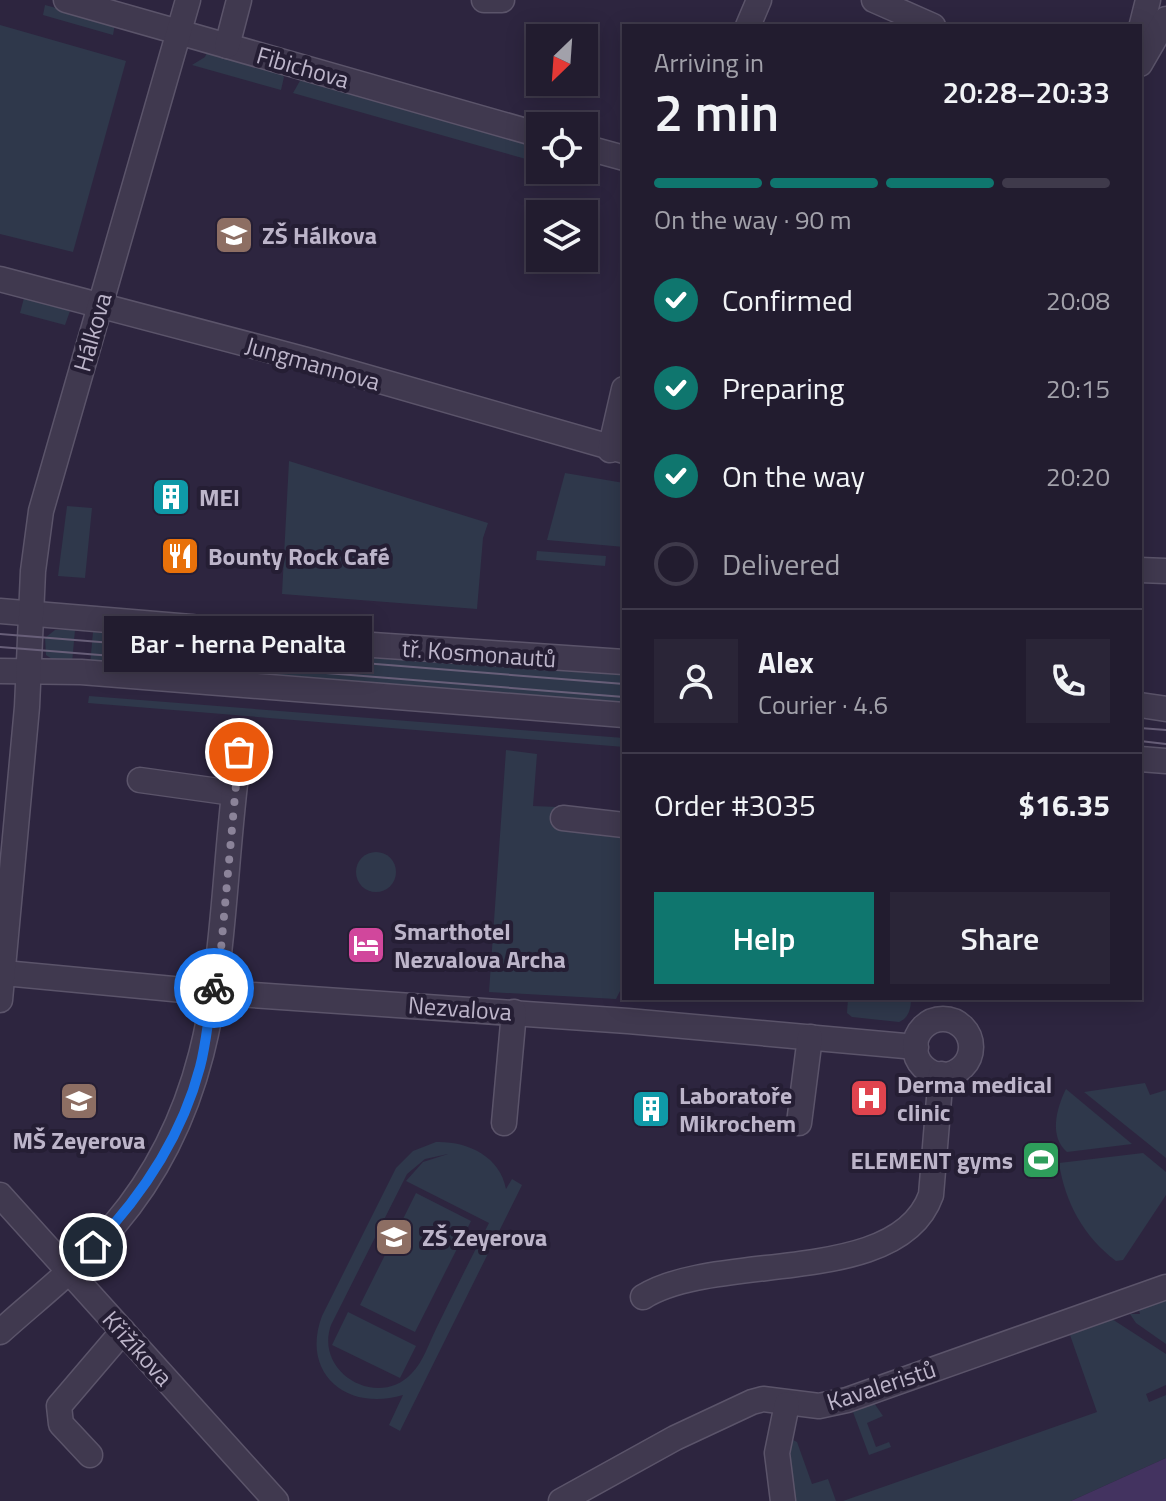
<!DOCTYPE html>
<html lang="en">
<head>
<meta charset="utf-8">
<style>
	body { margin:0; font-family:"Titillium Web",sans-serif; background:#2a2537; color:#f1f3f6; height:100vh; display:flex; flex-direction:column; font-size:30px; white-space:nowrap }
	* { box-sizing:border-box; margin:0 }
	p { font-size:26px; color:#a2a1aa }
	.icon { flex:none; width:44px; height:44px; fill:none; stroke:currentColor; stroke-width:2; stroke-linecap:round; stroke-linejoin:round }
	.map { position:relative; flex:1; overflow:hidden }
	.sheet { position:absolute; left:622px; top:24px; width:520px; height:976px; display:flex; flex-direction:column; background:#221c2f; border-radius:0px; box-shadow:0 4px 20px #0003,0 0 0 2px #3f3a4b }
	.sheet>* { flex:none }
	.needle { width:52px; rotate:205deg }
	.fabs { position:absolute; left:526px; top:24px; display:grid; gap:16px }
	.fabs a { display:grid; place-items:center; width:72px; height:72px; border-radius:0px; background:#221c2f; box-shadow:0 4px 20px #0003,0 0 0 2px #3f3a4b; font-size:40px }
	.pin { position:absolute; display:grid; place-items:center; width:68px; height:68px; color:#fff; margin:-34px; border:4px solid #fff; border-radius:50%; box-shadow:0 2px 8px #0007 }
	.courier { position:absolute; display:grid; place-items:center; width:80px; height:80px; margin:-40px; border:6px solid #1a73e8; border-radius:50%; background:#fff; color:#222; box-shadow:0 2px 10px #0007 }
	.bubble { position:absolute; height:56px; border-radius:0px; background:#221c2f; box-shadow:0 4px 20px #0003,0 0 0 2px #3f3a4b; font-size:26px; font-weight:600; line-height:56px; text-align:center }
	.head em { font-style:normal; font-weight:600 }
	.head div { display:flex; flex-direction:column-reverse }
	.head { display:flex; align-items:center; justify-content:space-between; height:136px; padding:0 32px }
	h1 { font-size:52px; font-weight:600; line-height:60px }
	.bar { display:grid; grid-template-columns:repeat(4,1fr); gap:12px 8px; align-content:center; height:96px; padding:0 32px }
	.bar i { height:10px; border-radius:6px; background:#3f3a4b }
	.bar .on { background:#0f766e }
	.bar p { grid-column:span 4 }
	.line { display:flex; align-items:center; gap:20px; padding:0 32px; border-top:2px solid #3f3a4b }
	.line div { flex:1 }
	.round { display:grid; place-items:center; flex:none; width:84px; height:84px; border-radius:0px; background:#2a2537 }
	ol { padding:0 32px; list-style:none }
	li { display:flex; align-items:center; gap:24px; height:88px }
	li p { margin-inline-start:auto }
	li .icon { padding:8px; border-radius:50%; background:#0f766e; color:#fff; stroke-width:4 }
	li:last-child { color:#a2a1aa }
	li i { width:44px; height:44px; border:4px solid #3f3a4b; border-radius:50% }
	.cta { display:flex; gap:16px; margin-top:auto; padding:16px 32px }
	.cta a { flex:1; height:92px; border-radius:0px; background:#0f766e; color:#fff; font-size:32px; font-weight:600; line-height:92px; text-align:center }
	.cta a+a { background:#2a2537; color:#f1f3f6 }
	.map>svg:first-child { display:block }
</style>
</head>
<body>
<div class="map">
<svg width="1166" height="1501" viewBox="0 0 1166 1501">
	<rect width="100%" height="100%" fill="#2d253f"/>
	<g fill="#2f384b" fill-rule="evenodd">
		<polygon points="45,5 115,24 113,35 43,15"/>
		<polygon points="0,25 126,61 73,252 0,234"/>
		<polygon points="208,50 277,70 284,77 281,90 192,65 205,57"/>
		<polygon points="301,79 540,145 540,163 293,93"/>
		<polygon points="24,298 70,311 65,325 20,313"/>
		<polygon points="289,461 488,523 483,538 477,609 282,594"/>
		<polygon points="565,473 624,483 624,547 547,540"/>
		<polygon points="67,506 92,508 85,578 58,576"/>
		<polygon points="537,551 606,556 605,566 536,560"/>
		<polygon points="55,630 75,630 72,663 55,661 46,655 45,638"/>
		<polygon points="93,632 624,674 624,707 90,665"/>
		<polygon points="89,696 624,738 624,747 88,703"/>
		<polygon points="506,750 537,754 533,806 558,807 556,822 624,835 624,983 616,999 489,992"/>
		<circle cx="376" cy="872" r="20"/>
		<path d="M848,998H911C911,1008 909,1018 899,1022L852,1017L847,1013Z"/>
		<polygon points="1145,1083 1150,1095 1166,1090 1166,1158 1084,1092"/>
		<path d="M1066,1089L1132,1144L1067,1152C1049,1137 1056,1109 1066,1089Z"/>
		<path d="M436,1142C467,1141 500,1156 506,1189L512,1179L522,1185L400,1431L389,1425L403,1395C348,1412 300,1374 322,1316L396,1168L413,1151ZM448,1154L423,1162L406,1181L489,1223C471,1258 453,1294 436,1329C429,1343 423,1362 412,1373C378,1410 314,1373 331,1325L407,1174L425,1159Z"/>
		<path d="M1143,1153L1166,1172V1195L1123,1260L1116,1261C1084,1237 1065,1203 1059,1163Z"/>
		<polygon points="416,1193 471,1221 415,1332 360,1305"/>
		<polygon points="1166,1300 1166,1344 1136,1323 1130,1314 1140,1314 1139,1310"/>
		<polygon points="348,1312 416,1346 400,1378 332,1345"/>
		<polygon points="1112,1319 1166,1354 1166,1385 1146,1394 1149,1402 1166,1395 1166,1458 1071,1501 843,1501 1097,1412 1070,1335"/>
		<polygon points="874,1403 883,1416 867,1423 876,1447 889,1442 891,1447 869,1455 853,1412"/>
		<polygon points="791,1439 797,1442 812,1484 828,1479 836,1501 789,1501 784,1448"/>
	</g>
	<polygon fill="#433360" points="1166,1458 1166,1501 1071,1501"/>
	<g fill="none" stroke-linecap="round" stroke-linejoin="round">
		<defs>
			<g id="minor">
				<polyline points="66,0 540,135"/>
				<polyline points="484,0 502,0"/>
				<polyline points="874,0 933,26"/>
				<polyline points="748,26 759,0"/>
				<polyline points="1140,32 1148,0"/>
				<polyline points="227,46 239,0"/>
				<polyline points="1140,64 1166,19"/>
				<polyline points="584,147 624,158"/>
				<polyline points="0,279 307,360 624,451"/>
				<polyline points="610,450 624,389"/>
				<polyline points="1140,570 1166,571"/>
				<polyline points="0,611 191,627 299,640 624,662"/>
				<polyline points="0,671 81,672 624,715"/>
				<polyline points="1140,705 1166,709"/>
				<polyline points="1140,759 1166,761"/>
				<polyline points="140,780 233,793"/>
				<polyline points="563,818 624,825"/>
				<polyline points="4,973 194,991 628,1021 916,1047"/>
				<polyline points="0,1000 27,707 33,571 41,511 188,0"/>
				<circle cx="943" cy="1047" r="28"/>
				<polyline points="504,1123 514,1012"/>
				<polyline points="799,1123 810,1037"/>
				<polyline points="0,1195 276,1501"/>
				<path d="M643,1297C716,1251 898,1288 931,1195L941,1074"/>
				<path d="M0,1332C39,1297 82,1264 115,1224C234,1084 215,922 239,752"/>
				<polyline points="90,1455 61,1424 59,1406 123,1331"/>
				<polyline points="561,1501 675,1438 752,1402 763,1399 819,1406 847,1400 1166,1287"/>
				<polyline points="783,1501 777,1453 787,1404"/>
			</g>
		</defs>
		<use href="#minor" stroke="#5b546a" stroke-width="27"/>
		<use href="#minor" stroke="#40394f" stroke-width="24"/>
		<g stroke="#685f79" stroke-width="2">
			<polyline points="0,634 624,684"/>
			<polyline points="0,647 624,697"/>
			<polyline points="1140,728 1166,730"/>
			<polyline points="1140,741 1166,744"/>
		</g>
	</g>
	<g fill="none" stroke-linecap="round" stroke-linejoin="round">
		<polyline stroke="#8b8399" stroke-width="8" stroke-dasharray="0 14.4" points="214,988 220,960 239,752"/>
		<path stroke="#1a73e8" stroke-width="10" d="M93,1247C142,1196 182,1136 200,1067C207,1041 208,1014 214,988"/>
	</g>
	<defs>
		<symbol id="school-square" viewBox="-11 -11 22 22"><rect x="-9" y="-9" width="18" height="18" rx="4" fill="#8d6e63" stroke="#251e34"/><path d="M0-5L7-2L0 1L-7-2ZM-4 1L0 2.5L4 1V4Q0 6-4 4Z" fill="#fff"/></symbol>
		<symbol id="building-square" viewBox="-11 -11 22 22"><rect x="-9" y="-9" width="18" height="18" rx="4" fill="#0f9aa8" stroke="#251e34"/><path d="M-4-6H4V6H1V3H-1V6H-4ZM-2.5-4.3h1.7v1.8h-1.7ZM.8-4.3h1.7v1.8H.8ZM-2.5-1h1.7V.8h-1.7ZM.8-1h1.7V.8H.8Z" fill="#fff"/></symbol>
		<symbol id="restaurant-square" viewBox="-11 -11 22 22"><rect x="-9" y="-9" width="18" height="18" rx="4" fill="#e8710a" stroke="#251e34"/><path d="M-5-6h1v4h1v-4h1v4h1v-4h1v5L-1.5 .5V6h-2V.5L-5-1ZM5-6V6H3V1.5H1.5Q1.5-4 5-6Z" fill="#fff"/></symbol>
		<symbol id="hotel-square" viewBox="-11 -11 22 22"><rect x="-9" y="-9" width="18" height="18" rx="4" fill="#d1479c" stroke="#251e34"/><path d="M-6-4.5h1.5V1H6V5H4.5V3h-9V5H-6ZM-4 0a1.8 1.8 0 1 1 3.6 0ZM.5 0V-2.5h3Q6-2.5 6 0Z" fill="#fff"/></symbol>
		<symbol id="hospital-square" viewBox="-11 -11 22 22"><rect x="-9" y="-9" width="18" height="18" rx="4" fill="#e0444e" stroke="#251e34"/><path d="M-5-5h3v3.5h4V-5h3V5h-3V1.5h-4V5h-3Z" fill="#fff"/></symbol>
		<symbol id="stadium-square" viewBox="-11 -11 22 22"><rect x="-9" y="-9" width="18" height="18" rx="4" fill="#2e9e5b" stroke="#251e34"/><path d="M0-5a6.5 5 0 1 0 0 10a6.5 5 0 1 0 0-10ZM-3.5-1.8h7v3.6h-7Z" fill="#fff"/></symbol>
	</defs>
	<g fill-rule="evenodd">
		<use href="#school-square" x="212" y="213" width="44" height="44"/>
		<use href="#building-square" x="149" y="475" width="44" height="44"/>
		<use href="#restaurant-square" x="158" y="534" width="44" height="44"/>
		<use href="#hotel-square" x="344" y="923" width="44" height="44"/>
		<use href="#hospital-square" x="847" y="1076" width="44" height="44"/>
		<use href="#school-square" x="57" y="1079" width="44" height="44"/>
		<use href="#building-square" x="629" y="1087" width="44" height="44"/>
		<use href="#stadium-square" x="1019" y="1138" width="44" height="44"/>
		<use href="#school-square" x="372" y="1215" width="44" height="44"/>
	</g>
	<g text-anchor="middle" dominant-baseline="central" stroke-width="8" stroke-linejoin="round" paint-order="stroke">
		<g font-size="24" fill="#bdb5ca" stroke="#251e34">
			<text transform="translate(303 67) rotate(16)">Fibichova</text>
			<text transform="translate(92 332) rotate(-74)">Hálkova</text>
			<text transform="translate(313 363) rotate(16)">Jungmannova</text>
			<text transform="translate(479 653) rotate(4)">tř. Kosmonautů</text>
			<text transform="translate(460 1008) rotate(4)">Nezvalova</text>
			<text transform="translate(138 1348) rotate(48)">Křižíkova</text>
			<text transform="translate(881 1385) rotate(-18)">Kavaleristů</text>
		</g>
		<g font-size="24" font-weight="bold" fill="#bdb5ca" stroke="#251e34" text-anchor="start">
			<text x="262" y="235">ZŠ Hálkova</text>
			<text x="199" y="497">MEI</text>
			<text x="208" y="556">Bounty Rock Café</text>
			<text x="394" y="931">Smarthotel<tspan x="394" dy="28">Nezvalova Archa</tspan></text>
			<text x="897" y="1084">Derma medical<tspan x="897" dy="28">clinic</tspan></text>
			<text x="679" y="1095">Laboratoře<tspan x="679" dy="28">Mikrochem</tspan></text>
			<text x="79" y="1140" text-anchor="middle">MŠ Zeyerova</text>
			<text x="1013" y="1160" text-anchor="end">ELEMENT gyms</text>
			<text x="422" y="1237">ZŠ Zeyerova</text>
		</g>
	</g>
</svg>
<div class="fabs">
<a><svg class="needle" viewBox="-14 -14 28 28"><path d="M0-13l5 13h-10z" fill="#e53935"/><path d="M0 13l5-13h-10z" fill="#a2a1aa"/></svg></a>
<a><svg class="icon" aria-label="locate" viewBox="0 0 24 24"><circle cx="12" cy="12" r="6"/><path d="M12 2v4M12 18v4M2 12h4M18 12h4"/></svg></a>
<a><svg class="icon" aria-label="layers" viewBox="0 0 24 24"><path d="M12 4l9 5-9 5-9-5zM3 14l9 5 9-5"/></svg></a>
</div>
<div class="pin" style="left:239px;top:752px;background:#ea580c"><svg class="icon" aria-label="bag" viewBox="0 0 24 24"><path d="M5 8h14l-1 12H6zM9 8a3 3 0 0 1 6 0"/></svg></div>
<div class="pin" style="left:93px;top:1247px;background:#1f2937"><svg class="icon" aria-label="home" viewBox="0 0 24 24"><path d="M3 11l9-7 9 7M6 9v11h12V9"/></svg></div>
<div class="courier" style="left:214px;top:988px"><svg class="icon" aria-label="bike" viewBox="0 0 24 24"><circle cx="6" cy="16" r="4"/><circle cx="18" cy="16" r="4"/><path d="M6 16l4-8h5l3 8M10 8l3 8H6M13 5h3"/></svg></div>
<div class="bubble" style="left:104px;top:616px;width:268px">Bar - herna Penalta</div>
<section class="sheet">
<div class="head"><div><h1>2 min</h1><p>Arriving in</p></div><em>20:28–20:33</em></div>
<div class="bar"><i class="on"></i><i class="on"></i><i class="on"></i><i></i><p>On the way · 90 m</p></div>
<ol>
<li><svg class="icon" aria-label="check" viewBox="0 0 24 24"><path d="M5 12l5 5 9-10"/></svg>Confirmed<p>20:08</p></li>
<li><svg class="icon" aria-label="check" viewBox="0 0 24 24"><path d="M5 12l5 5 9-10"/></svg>Preparing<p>20:15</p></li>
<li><svg class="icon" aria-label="check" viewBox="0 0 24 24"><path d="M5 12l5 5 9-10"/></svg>On the way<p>20:20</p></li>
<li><i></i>Delivered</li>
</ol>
<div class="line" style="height:144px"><a class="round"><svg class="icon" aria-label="person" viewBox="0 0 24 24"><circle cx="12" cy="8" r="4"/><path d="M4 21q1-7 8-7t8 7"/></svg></a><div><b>Alex</b><p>Courier · 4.6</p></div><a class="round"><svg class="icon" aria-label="phone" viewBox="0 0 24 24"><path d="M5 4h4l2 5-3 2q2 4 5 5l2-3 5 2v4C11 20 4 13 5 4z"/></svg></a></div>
<div class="line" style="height:104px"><div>Order #3035</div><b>$16.35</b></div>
<div class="cta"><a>Help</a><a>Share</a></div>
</section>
</div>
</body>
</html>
